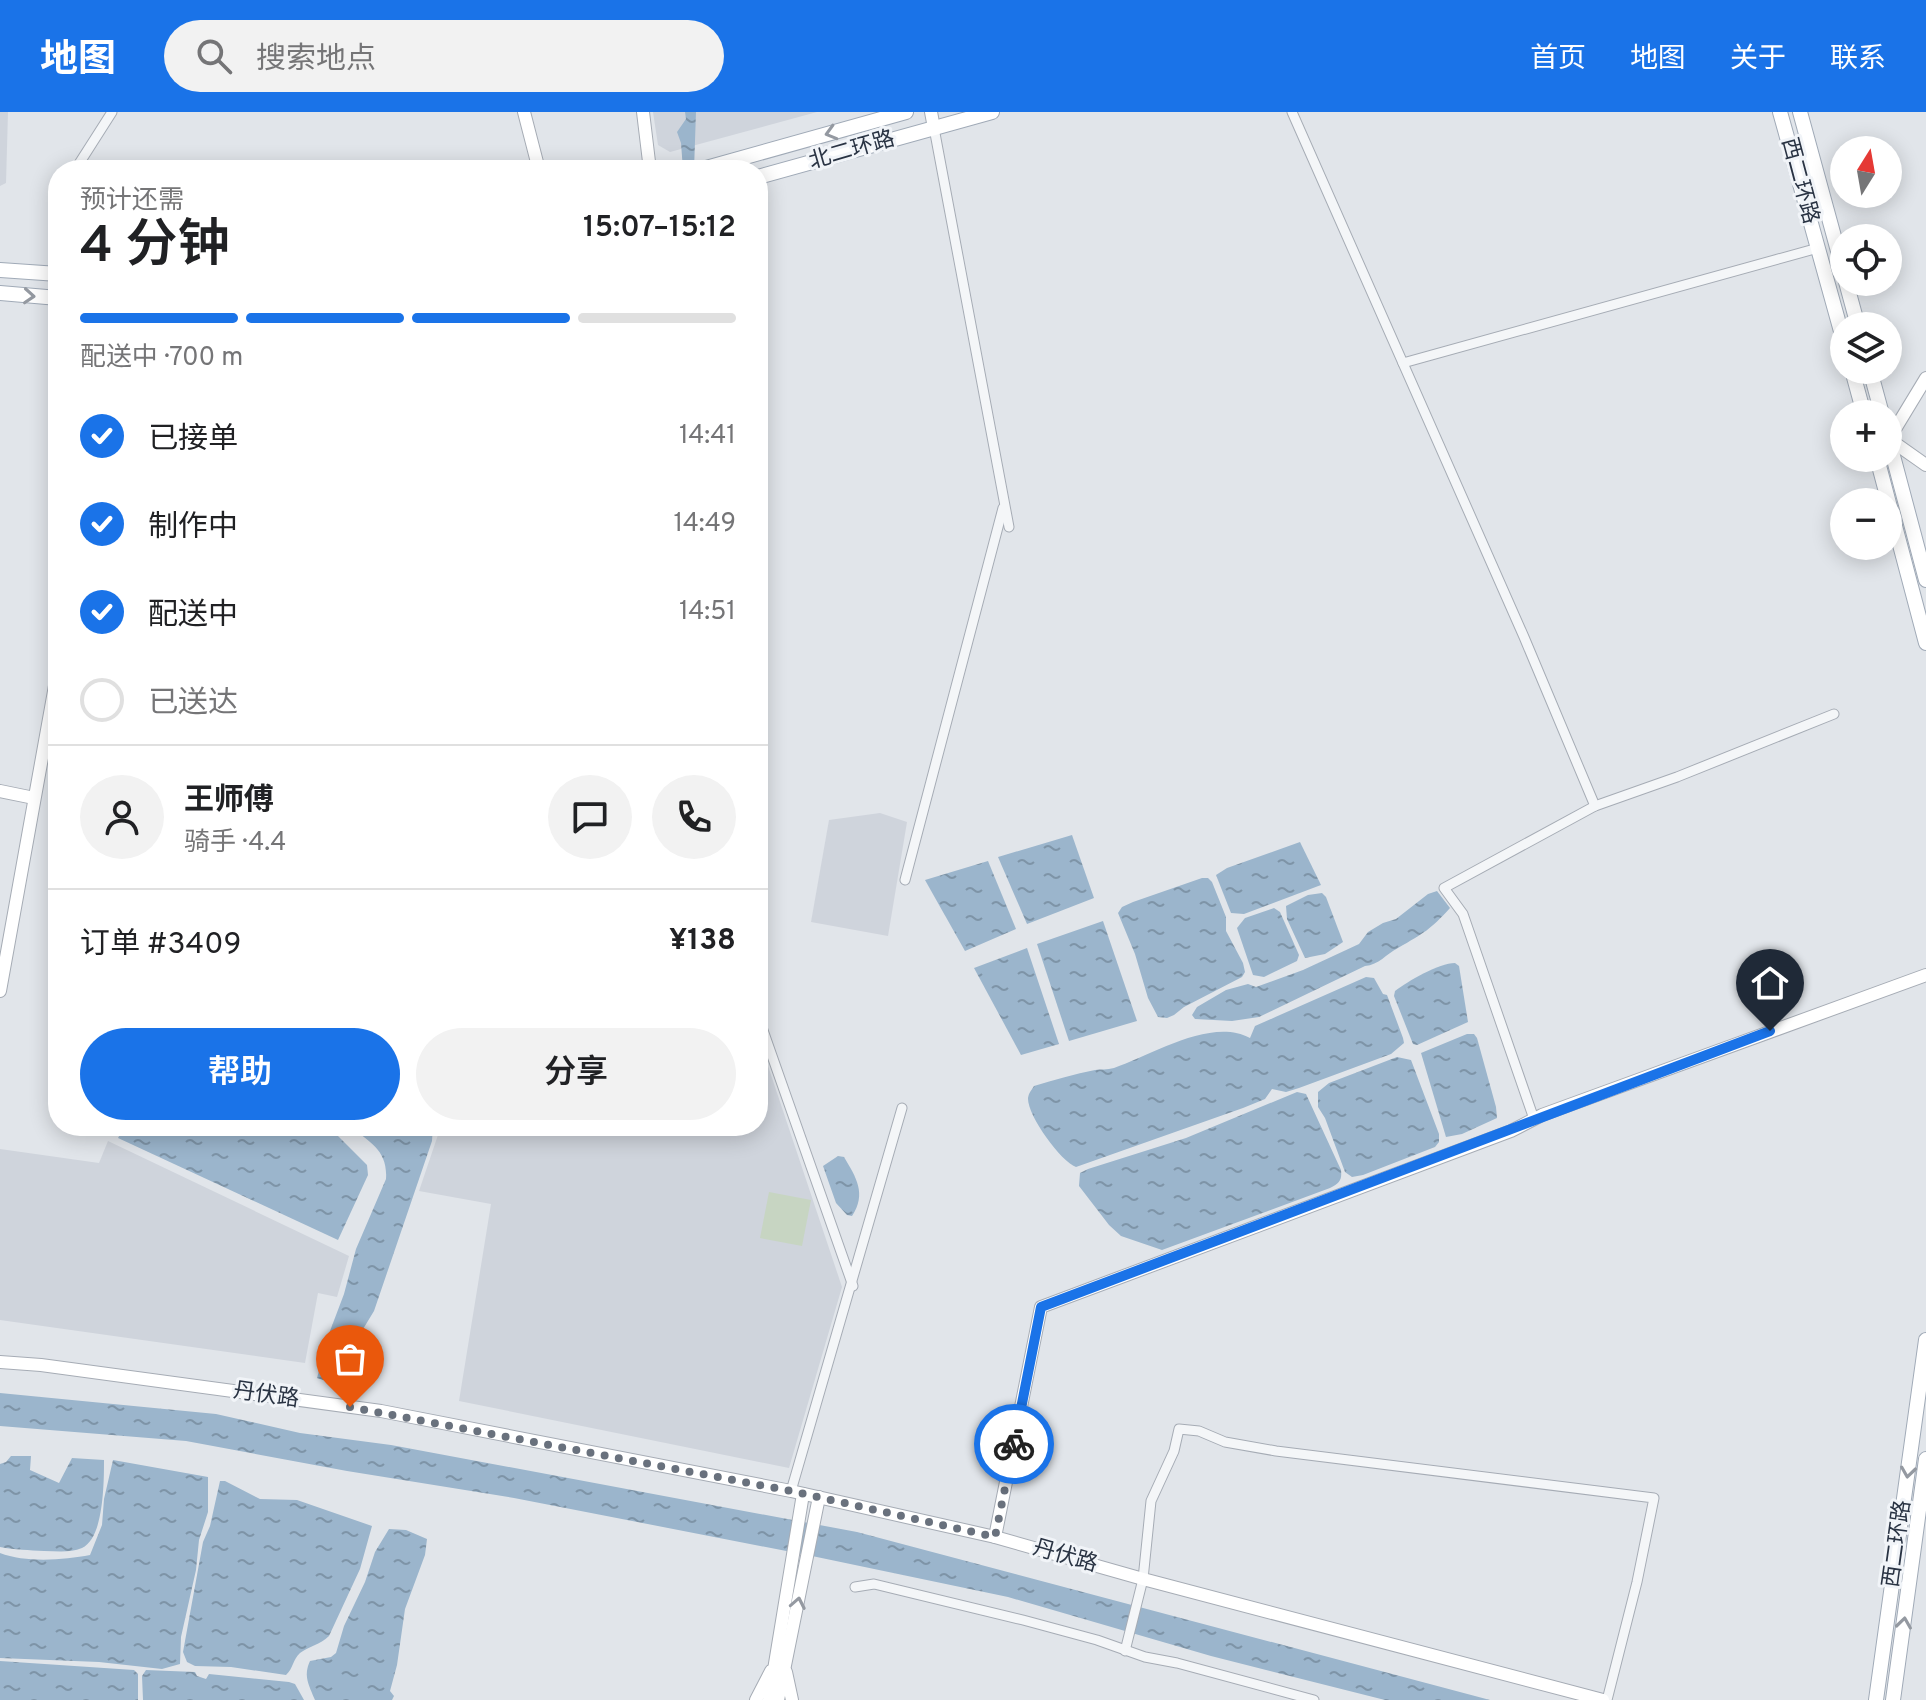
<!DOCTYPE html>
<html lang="zh">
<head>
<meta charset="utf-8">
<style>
	body { margin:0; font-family:Overpass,"Noto Sans SC",sans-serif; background:#f2f2f2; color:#202124; height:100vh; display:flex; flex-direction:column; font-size:30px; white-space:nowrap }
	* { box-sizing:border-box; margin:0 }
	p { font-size:26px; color:#757577 }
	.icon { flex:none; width:44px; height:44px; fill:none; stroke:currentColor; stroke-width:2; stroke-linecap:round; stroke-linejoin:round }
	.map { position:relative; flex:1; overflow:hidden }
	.side { position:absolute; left:48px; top:48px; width:720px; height:976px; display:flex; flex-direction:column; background:#fff; border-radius:32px; box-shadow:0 4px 20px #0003 }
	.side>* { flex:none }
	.needle { width:52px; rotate:11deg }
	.controls { position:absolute; left:1830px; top:24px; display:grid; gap:16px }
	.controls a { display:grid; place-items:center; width:72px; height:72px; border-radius:50%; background:#fff; box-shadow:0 4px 20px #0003; font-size:40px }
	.pin { position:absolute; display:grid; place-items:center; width:68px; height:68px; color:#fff; margin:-82px -34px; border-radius:50% 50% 50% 0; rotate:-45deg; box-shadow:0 0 8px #0007 }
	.pin .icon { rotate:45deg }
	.courier { position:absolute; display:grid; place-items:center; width:80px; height:80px; margin:-40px; border:6px solid #1a73e8; border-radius:50%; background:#fff; color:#222; box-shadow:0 2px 10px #0007 }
	.overview em { font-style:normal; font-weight:600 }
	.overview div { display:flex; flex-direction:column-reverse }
	.overview { display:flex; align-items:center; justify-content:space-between; height:136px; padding:0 32px }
	h1 { font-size:52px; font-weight:600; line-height:60px }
	.bar { display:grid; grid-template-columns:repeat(4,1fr); gap:12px 8px; align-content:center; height:96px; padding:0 32px }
	.bar i { height:10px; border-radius:6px; background:#e0e0e0 }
	.bar .on { background:#1a73e8 }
	.bar p { grid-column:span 4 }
	.line { display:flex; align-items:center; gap:20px; padding:0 32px; border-top:2px solid #e0e0e0 }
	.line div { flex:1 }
	.round { display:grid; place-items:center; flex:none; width:84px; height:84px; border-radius:42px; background:#f2f2f2 }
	ol { padding:0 32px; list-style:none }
	li { display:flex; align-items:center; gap:24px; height:88px }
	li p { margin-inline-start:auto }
	li .icon { padding:8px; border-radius:50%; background:#1a73e8; color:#fff; stroke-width:4 }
	li:last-child { color:#757577 }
	li i { width:44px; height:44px; border:4px solid #e0e0e0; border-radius:50% }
	.button { display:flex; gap:16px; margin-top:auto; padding:16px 32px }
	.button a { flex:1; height:92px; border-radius:48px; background:#1a73e8; color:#fff; font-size:32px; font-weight:600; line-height:92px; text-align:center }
	.button a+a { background:#f2f2f2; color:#202124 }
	header { display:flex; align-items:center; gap:48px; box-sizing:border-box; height:112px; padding:0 40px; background:#1a73e8; color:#fff }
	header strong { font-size:38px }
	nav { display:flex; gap:44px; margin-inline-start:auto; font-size:28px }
	.search { width:560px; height:72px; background:#f2f2f2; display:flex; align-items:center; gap:20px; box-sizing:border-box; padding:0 28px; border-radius:44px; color:#757577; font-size:30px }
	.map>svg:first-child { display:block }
</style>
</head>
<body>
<header>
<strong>地图</strong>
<div class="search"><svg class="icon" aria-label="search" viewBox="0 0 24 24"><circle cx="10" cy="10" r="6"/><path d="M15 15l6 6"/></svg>搜索地点</div>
<nav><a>首页</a><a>地图</a><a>关于</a><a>联系</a></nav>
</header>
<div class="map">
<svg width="1926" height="1588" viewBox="0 0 1926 1588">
	<defs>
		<pattern id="water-ripples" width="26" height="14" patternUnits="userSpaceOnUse" patternTransform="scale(2)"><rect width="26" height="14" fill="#9bb5cc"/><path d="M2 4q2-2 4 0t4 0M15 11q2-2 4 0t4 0" fill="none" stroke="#7e94a7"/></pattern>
	</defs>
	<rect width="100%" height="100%" fill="#e1e5ea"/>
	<g fill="#cfd4dc">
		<polygon points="0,0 8,0 6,71 0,74"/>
		<polygon points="653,0 817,0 670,40 658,33"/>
		<polygon points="880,701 907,710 888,824 811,810 829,708"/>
		<polygon points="758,924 842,1175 789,1356 459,1289 491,1092 419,1079 441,1014 758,1014"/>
		<polygon points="108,1029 349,1144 337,1185 318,1181 305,1251 0,1208 0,1037 99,1051"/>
	</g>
	<polygon fill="#c7d5c2" points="769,1080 811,1088 802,1134 760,1126"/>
	<g fill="url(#water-ripples)">
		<polygon points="685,0 696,0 694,58 683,58 681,31 677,20 686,7"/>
		<polygon points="1072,723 1094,786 1027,812 998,745"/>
		<polygon points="1300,730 1321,773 1244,802 1231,801 1216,763 1227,756"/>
		<polygon points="988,749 1016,817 965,839 925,768"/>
		<polygon points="1202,766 1208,766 1212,770 1226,805 1226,819 1243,851 1245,860 1242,865 1184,895 1174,903 1167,906 1158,905 1148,886 1135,842 1118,801 1122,795 1133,790"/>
		<path d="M1437,779L1450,796C1430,818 1424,821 1398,836C1386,842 1379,853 1365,854L1259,905L1232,909L1195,907L1192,903L1197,895L1226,878L1248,872L1256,875L1303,858L1359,832L1368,820L1383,811L1396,807L1428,782Z"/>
		<polygon points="1322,781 1326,785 1343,830 1325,842 1305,846 1287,807 1286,794 1308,783"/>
		<polygon points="1274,796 1280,800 1299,843 1297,849 1264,865 1253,863 1237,816 1245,806"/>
		<polygon points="1103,809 1137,909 1069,929 1037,832"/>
		<polygon points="1027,836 1059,932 1021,943 974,856"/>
		<path d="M1455,851L1459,854L1468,910L1417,933L1413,932L1394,884L1395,879C1408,869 1439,851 1455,851Z"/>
		<path d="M1366,865L1374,866L1383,882L1387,883L1403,926L1404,931L1391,942L1299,976L1286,980L1272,977L1265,987L1243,996L1076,1055C1061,1050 1027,1003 1028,986C1029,980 1031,979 1034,974C1054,968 1075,962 1095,958C1101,957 1107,958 1114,956C1152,943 1211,905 1250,926L1255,914Z"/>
		<polygon points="1467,922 1474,922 1477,926 1496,995 1497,1006 1462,1022 1446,1025 1421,941"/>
		<polygon points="1397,945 1411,948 1439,1022 1439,1030 1435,1035 1363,1063 1352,1065 1345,1060 1325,1006 1318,995 1318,980 1329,971"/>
		<path d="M1297,980L1306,982L1341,1058C1342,1068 1340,1071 1330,1076L1162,1138L1121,1124L1109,1113L1079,1074L1080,1061L1088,1057L1186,1026Z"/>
		<polygon points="125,1014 328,1014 367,1053 368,1063 338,1128 118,1026"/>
		<path d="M350,1014H433L432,1029L374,1199L357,1227L344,1275L317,1266L330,1219L344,1182L356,1137L386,1067C388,1038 370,1031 350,1014Z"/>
		<path d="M838,1044L844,1045C856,1065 867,1082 852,1104L847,1103L836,1091L823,1054Z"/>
		<polygon points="0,1281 216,1302 300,1321 391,1333 857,1420 1490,1588 1385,1588 1211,1544 1008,1485 812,1444 514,1386 347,1359 186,1329 0,1314"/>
		<path d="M11,1344H31L30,1358L59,1371L72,1346L104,1348C104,1370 104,1426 82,1436C70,1441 57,1439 44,1439C29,1438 15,1438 0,1435V1352L6,1350Z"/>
		<path d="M113,1348L208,1365V1400L199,1428L196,1458L181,1525L180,1552L162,1557L99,1550L0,1546V1441C26,1451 64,1448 90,1443L102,1413L104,1387Z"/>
		<path d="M220,1369H225L260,1387L297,1388L372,1414L360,1457L329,1524C320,1533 309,1534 300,1541C293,1547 293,1557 286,1563L231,1555L195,1554L187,1550L183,1540L203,1430L210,1414Z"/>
		<path d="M389,1417L406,1418L427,1427L425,1443L405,1497L397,1553L390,1579L394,1584L392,1588H315C309,1573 303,1564 310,1549L331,1545L336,1541L344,1514L365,1470L375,1440Z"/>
		<polygon points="0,1549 134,1558 138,1562 138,1588 0,1588"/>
		<polygon points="146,1558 195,1560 197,1564 206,1567 209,1562 289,1570 295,1572 304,1588 143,1588 142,1564"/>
	</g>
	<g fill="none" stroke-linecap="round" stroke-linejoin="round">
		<defs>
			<g id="street">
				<polyline points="1292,0 1524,525 1595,694"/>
				<polyline points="934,16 1009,415"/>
				<polyline points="75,58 112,0"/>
				<polyline points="1403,251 1818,136"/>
				<polyline points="905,768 1003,396"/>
				<polyline points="758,904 853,1174"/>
				<polyline points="1534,1007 1463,802 1444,776 1595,694 1677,665 1834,602"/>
				<polyline points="791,1379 902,996"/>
				<polyline points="855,1475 874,1472 1023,1508 1097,1528 1145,1545 1177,1551 1314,1588"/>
				<polyline points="1125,1539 1143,1467 1151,1389 1174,1339 1179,1317 1199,1319 1225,1330 1276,1339 1654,1386 1637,1470 1607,1588"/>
			</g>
			<g id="secondary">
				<polyline points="524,0 539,58"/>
				<polyline points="643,0 650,58"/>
				<polyline points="931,0 934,16"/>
				<polyline points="1889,327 1926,266"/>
				<polyline points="1889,327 1926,353"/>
				<polyline points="0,679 34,686"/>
				<polyline points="0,879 58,557"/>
				<polyline points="0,1250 41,1253 381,1299 791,1379 995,1425 1143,1467 1603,1588"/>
				<polyline points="995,1425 1041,1195 1511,1019 1542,1003 1926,863"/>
				<polyline points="786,1560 792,1588"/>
				<polyline points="756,1588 771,1559"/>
				<polyline points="769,1588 803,1382"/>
				<polyline points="778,1588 819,1385"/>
			</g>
			<g id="primary">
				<polyline points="1780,0 1844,230"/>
				<polyline points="1800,0 1844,161"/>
				<polyline points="699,58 906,0"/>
				<polyline points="758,65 992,0"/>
				<polyline points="0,158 58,162"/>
				<polyline points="1846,170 1858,214"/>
				<polyline points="0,181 58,186"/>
				<polyline points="1852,258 1864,302"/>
				<polyline points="1870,258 1882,302"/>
				<polyline points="1888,325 1926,468"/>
				<polyline points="1877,346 1926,531"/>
				<polyline points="1876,1588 1926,1228"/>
				<polyline points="1893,1588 1926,1347"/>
			</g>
		</defs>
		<use href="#street" stroke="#a6acb5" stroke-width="11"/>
		<use href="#secondary" stroke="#a6acb5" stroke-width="14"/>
		<use href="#primary" stroke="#a0aab7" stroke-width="16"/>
		<use href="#street" stroke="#f4f6f8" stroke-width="9"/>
		<use href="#secondary" stroke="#fff" stroke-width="12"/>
		<use href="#primary" stroke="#fff" stroke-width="14"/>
	</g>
	<defs><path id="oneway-chevron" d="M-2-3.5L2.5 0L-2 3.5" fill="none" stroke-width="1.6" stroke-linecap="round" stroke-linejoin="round" transform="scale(2)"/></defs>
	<g stroke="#9499a1">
		<use href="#oneway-chevron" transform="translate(831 21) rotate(164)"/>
		<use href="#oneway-chevron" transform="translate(29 184) rotate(4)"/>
		<use href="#oneway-chevron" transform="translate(1908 1360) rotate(98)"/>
		<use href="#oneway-chevron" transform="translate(798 1491) rotate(-79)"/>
		<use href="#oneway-chevron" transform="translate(1904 1511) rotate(-82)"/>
	</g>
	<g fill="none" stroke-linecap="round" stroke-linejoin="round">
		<polyline stroke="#69717d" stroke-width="8" stroke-dasharray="0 14.4" points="350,1295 791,1379 995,1425 1014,1332"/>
		<polyline stroke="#1a73e8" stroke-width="10" points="1014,1332 1041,1195 1770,919"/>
	</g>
	<g text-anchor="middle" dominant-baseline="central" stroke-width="6" stroke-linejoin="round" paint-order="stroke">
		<g font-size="22" fill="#293343" stroke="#f1f4f8">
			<text transform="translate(852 39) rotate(-16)">北二环路</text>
			<text transform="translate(1799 69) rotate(75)">西二环路</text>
			<text transform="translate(266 1284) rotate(8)">丹伏路</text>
			<text transform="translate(1898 1432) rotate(-82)">西二环路</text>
			<text transform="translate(1065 1445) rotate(16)">丹伏路</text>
		</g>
	</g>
</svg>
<div class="controls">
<a><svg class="needle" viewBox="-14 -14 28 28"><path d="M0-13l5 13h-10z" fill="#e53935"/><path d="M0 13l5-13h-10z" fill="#757577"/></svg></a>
<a><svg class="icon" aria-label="locate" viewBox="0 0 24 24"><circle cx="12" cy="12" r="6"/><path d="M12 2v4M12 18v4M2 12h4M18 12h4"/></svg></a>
<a><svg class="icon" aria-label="layers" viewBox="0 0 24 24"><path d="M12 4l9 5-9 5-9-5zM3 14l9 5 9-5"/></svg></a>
<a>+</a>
<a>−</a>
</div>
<div class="pin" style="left:350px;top:1295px;background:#ea580c"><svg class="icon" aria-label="bag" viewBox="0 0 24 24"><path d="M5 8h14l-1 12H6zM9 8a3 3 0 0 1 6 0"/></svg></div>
<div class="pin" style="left:1770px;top:919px;background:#1f2937"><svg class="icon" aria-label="home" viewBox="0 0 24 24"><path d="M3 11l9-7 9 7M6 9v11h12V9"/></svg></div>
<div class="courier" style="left:1014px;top:1332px"><svg class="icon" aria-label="bike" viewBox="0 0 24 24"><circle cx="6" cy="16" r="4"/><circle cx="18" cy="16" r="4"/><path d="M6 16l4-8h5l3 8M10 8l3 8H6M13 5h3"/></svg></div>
<section class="side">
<div class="overview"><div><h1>4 分钟</h1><p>预计还需</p></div><em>15:07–15:12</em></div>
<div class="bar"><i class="on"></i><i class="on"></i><i class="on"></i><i></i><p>配送中 · 700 m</p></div>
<ol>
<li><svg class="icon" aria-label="check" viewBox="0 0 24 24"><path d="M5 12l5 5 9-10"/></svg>已接单<p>14:41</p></li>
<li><svg class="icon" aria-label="check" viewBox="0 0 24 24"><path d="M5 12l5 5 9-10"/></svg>制作中<p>14:49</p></li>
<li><svg class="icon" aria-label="check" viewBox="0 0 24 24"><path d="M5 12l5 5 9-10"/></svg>配送中<p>14:51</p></li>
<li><i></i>已送达</li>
</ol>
<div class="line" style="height:144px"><a class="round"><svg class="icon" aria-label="person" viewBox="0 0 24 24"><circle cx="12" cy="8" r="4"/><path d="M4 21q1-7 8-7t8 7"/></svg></a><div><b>王师傅</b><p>骑手 · 4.4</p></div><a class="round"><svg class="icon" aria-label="chat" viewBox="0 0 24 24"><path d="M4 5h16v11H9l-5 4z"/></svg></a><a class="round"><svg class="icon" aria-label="phone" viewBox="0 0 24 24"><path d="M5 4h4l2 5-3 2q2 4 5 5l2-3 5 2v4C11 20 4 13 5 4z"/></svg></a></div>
<div class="line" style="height:104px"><div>订单 #3409</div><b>¥138</b></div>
<div class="button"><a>帮助</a><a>分享</a></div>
</section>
</div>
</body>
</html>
